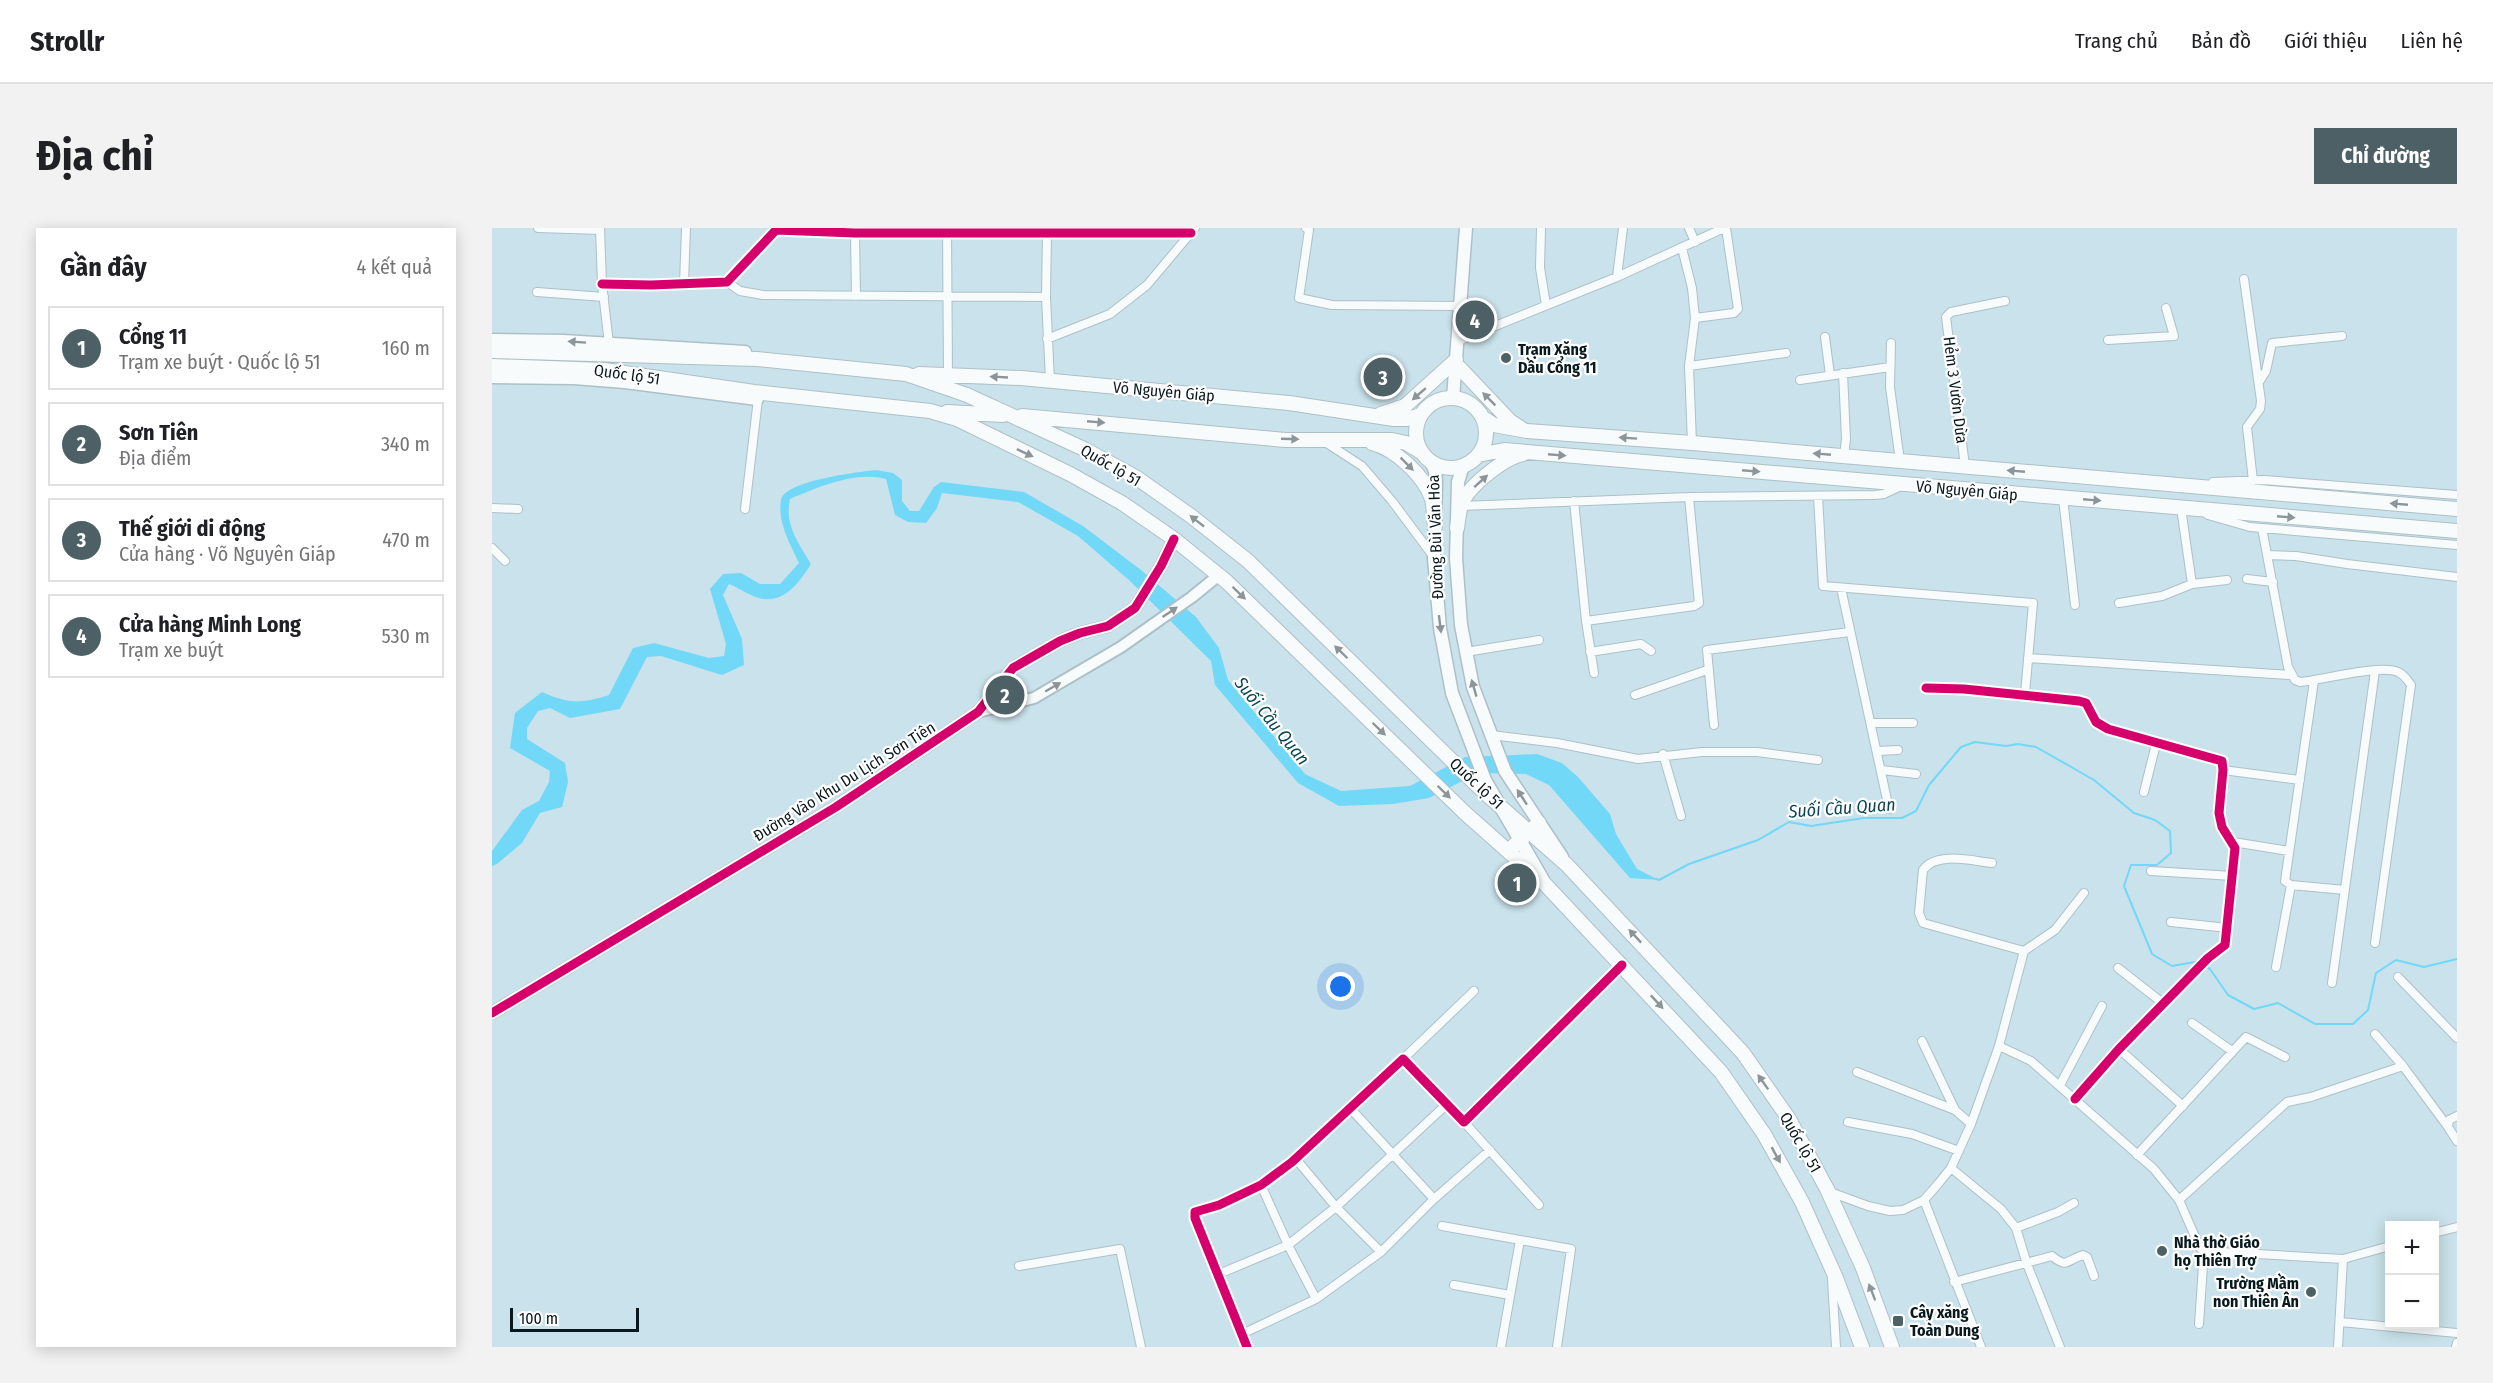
<!DOCTYPE html>
<html lang="vi">
<head>
<meta charset="utf-8">
<style>
  body { margin:0; font-family:"Fira Sans Condensed",sans-serif; background:#f2f2f2; color:#202124 }
  .controls { position:absolute; right:18px; bottom:18px; display:grid; overflow:hidden; border-radius:0px; box-shadow:0 3px 15px #0003 }
  .controls button { width:54px; height:54px; display:grid; place-items:center; padding:0; border:0; border-bottom:2px solid #e0e0e0; background:#fff; color:#202124; font:30px sans-serif }
  .scale { position:absolute; left:18px; bottom:15px; width:129px; box-sizing:border-box; padding-left:6px; border:3px solid #091a1f; border-top:0; font-size:16px; line-height:21px; white-space:nowrap; color:#091a1f; -webkit-text-stroke:4px #fff; paint-order:stroke }
  .you { position:absolute; left:849px; top:759px; width:21px; height:21px; margin:-15px; border:4px solid #fff; border-radius:50%; background:#1a73e8; box-shadow:0 0 0 9px #1a73e833 }
  .badge { display:grid; place-items:center; width:39px; height:39px; border-radius:50%; background:#4d6066; color:#fff; font-size:20px; font-weight:700 }
  .pin { position:absolute; translate:-50% -50%; border:3px solid #fff; box-shadow:0 2px 6px #0006 }
  .list { margin:0; padding:0; list-style:none }
  h2 { display:flex; justify-content:space-between; align-items:center; height:78px; margin:0; padding:0 24px; font-size:26px }
  h2 small { font-size:20px; font-weight:400; color:#757577 }
  .list li { display:grid; grid-template-columns:39px 1fr auto; gap:18px; align-items:center; box-sizing:border-box; height:84px; margin:0 12px 12px; padding:0 12px; border:2px solid #e0e0e0; border-radius:0px }
  .list b { display:block; font-size:22px; white-space:nowrap }
  .list p { margin:0; font-size:20px; white-space:nowrap; color:#757577 }
  .list em { font-size:20px; font-style:normal; color:#757577 }
  .map { position:relative; flex:none; width:1965px; height:1119px; overflow:hidden; border-radius:0px }
  header { display:flex; align-items:center; gap:36px; box-sizing:border-box; height:84px; padding:0 30px; background:#fff; border-bottom:2px solid #e0e0e0 }
  header strong { font-size:28px }
  nav { display:flex; gap:33px; margin-inline-start:auto; font-size:21px }
  .intro { display:flex; align-items:center; justify-content:space-between; box-sizing:border-box; height:144px; padding:0 36px }
  h1 { margin:0; font-size:42px }
  .button { padding:15px 27px; border-radius:0px; background:#4d6066; color:#fff; font-size:21px; font-weight:700 }
  main { display:flex; gap:36px; padding:0 36px }
  aside { flex:1; background:#fff; border-radius:0px; box-shadow:0 3px 15px #0003 }
  .map>svg:first-child { display:block }
</style>
</head>
<body>
<header>
<strong>Strollr</strong>
<nav><a>Trang chủ</a><a>Bản đồ</a><a>Giới thiệu</a><a>Liên hệ</a></nav>
</header>
<div class="intro"><h1>Địa chỉ</h1><a class="button">Chỉ đường</a></div>
<main>
<aside>
<h2>Gần đây<small>4 kết quả</small></h2>
<ul class="list">
<li><span class="badge">1</span><div><b>Cổng 11</b><p>Trạm xe buýt · Quốc lộ 51</p></div><em>160 m</em></li>
<li><span class="badge">2</span><div><b>Sơn Tiên</b><p>Địa điểm</p></div><em>340 m</em></li>
<li><span class="badge">3</span><div><b>Thế giới di động</b><p>Cửa hàng · Võ Nguyên Giáp</p></div><em>470 m</em></li>
<li><span class="badge">4</span><div><b>Cửa hàng Minh Long</b><p>Trạm xe buýt</p></div><em>530 m</em></li>
</ul>
</aside>
<div class="map">
<svg width="1965" height="1119" viewBox="0 0 1965 1119">
  <rect width="100%" height="100%" fill="#cae2eb"/>
  <path fill="#72d8f7" d="M384 242 401 245 410 252V273L418 283H427L442 259 449 254 532 264 591 298 649 342 704 389 727 420 736 452 813 546 849 563 918 558 973 529 1045 526 1070 535 1086 549 1118 586 1124 606 1145 641 1167 652 1138 650 1057 557 1034 546 986 545 937 570 901 576 847 578 806 555 723 457 719 433 638 353 586 308 526 274 450 265 445 280 434 295 416 294 403 287 394 251C363 243 327 259 298 271 292 297 307 315 319 336 309 352 294 374 272 371 260 370 248 360 237 356L231 367 250 411 252 437 230 447 169 428 155 429 128 481 78 490 58 480 46 483 35 500V511L73 535 76 554 70 579 48 585 30 615 5 636 0 638V623L30 582 47 573 57 554 58 543 18 520 23 485 50 464C77 476 89 476 117 467L141 420 162 415 217 430 232 428 234 416 218 361 231 346 249 345 268 356H288L307 335C298 315 285 294 289 272 292 253 366 244 384 242Z"/>
  <g fill="none" stroke-linecap="round" stroke-linejoin="round">
    <path stroke="#72d8f7" stroke-width="2" d="M1164 651 1167 652 1197 636 1266 612 1297 594 1319 598 1372 590H1410L1424 583 1437 557 1469 519 1483 514 1514 518 1526 516 1544 519 1602 552 1642 585 1663 592 1678 603 1679 625 1665 637H1639L1632 658 1660 726 1680 738 1703 734 1707 736
      M1712 738 1718 741 1736 767 1762 781 1786 775 1823 796H1861L1876 782 1884 745 1904 732 1932 739 1965 731"/>
    <g stroke="#aec0c7" stroke-width="10">
      <path id="street" d="M46 0 108 2
        M108 0 110 56 117 116
        M814 0 817 2 807 70 840 77 969 78
        M1049 0 1048 40 1054 77
        M1197 0 1203 14
        M455 1 456 147
        M555 4 554 69 558 153
        M363 5 364 68
        M1190 20 1200 60 1203 90 1197 138 1200 215
        M1125 49 1131 0
        M1752 51 1769 173 1768 181 1755 199 1761 253
        M235 54 248 63 271 67 554 69
        M110 56 159 57 235 54 284 2 363 5H699
        M192 56 194 0
        M45 64 112 69
        M1203 90 1242 85 1246 81 1234 0
        M1333 109 1338 147
        M555 111 618 86 655 57 703 0
        M1616 112 1682 108 1674 80
        M966 113 1125 49 1232 0
        M1399 115 1398 159 1408 233
        M1197 138 1294 125
        M1351 145 1354 211 1352 228
        M1308 152 1398 139
        M1767 154 1774 143 1780 115 1850 108
        M833 214 870 238 900 273 941 328
        M1473 238 1454 89 1459 84 1513 73
        M1721 254 1772 252 1965 267
        M1326 268 1331 358 1541 375 1533 466
        M1571 270 1583 377
        M1082 273 1094 393 1202 378 1207 375 1197 269
        M969 278 1197 269 1383 267 1392 266 1409 258
        M0 280 26 281
        M1689 280 1700 356
        M253 281 266 171
        M1716 287 1758 299 1965 317
        M1770 300 1796 439 1803 452 1808 454C1830 452 1889 436 1906 444 1913 447 1915 452 1919 457L1883 715
        M0 320 13 333
        M1776 327 1804 328 1855 336 1965 349
        M1755 351 1781 354
        M1349 360 1397 581
        M1627 375 1670 368 1700 356 1735 352
        M1094 393 1102 445
        M974 424 1047 412
        M1098 424 1149 416 1159 423
        M1536 430 1798 447
        M1822 453 1793 653 1799 657 1853 662
        M1434 460 1472 461 1587 473 1594 475 1604 494 1616 501 1730 533 1731 542 1727 585 1730 599 1743 620 1733 717 1716 730 1627 821 1583 871
        M1143 467 1215 442
        M1380 495H1421
        M1222 497 1215 422 1358 404
        M999 507 1065 515 1146 531 1210 524H1265L1326 532
        M1386 523 1406 522
        M1171 526 1189 588
        M1390 542 1424 546
        M1731 542 1808 552
        M1652 564 1664 516
        M1741 614 1797 623
        M1659 643 1741 648
        M1679 694 1736 700
        M1532 723 1563 702 1592 665
        M1784 739 1799 657
        M1626 740 1672 776
        M1906 749 1965 810
        M1840 755 1883 443
        M1700 795 1740 823
        M1883 806 1911 838
        M1430 813 1463 882 1479 896
        M1507 818 1539 833 1662 941 1687 972 1708 1020 1712 1023 1851 1031 1898 1018
        M1627 821 1691 878
        M911 831 982 763
        M1365 844 1463 882
        M1568 857 1610 778
        M858 880 942 971
        M1965 888 1957 892 1956 899 1965 913
        M972 894 1047 977
        M1356 894 1420 906 1467 923
        M1645 927 1754 809 1793 829
        M804 931 844 979 889 1024
        M1459 940 1509 981 1524 1000 1535 1036 1568 1119
        M769 957 796 1017 824 1071
        M1338 964 1376 978 1398 983 1411 982 1432 972 1446 956 1459 940 1479 896 1507 818 1532 723 1431 695 1427 685 1431 642C1444 623 1481 633 1500 635
        M1432 972 1489 1119
        M1687 972 1795 874 1819 869 1911 838 1956 899
        M950 998 1079 1021 1065 1119
        M1524 1000 1566 984 1582 975
        M1942 1005 1965 999
        M527 1038 628 1021 649 1119
        M727 1046 796 1017 844 979 955 876
        M1340 1051 1344 1119
        M1462 1054 1560 1028C1576 1041 1574 1032 1591 1027L1595 1029 1602 1048
        M962 1057 1018 1067
        M1848 1094 1965 1105
        M1707 1096 1712 1023
        M750 1106 824 1071 889 1024 942 971 998 922
        M755 1119 703 990V984L727 977 769 957 800 934 911 831 972 894 1130 737
        M1009 1119 1028 1012
        M1846 1119 1851 1031
        M1964 1119 1965 1115"/>
    </g>
    <g stroke="#aec0c7" stroke-width="14">
      <path id="secondary" d="M486 484 542 470 629 419 700 369 727 347
        M0 785 344 579 486 484 521 440 568 413 588 405 616 398 643 380 669 338 682 311"/>
    </g>
    <g stroke="#aec0c7" stroke-width="15">
      <path id="primary" d="M0 112 71 113 253 124
        M0 149 82 150 133 154 265 171
        M961 170 974 0
        M939 234 943 243 944 254 942 330 948 400 960 465 993 552 1050 650
        M971 238 966 254 964 330 969 397 981 459 1013 543 1070 629"/>
    </g>
    <g stroke="#aec0c7" stroke-width="16">
      <path id="highway" d="M0 123 265 131 414 146 475 167 592 221 645 250 699 288 756 333 993 565 1075 637 1251 825 1297 891 1335 961 1371 1040 1400 1119
        M963 135 1018 193 1030 201
        M0 138 112 142 262 164 438 183 465 191 578 246 630 275 682 311 735 354 973 585 1052 655 1229 844 1272 906 1310 974 1344 1050 1370 1119
        M427 146 529 150 797 175 902 191H915L929 187
        M924 205a35 35 0 1 1 70 0a35 35 0 1 1-70 0Z
        M455 184 511 187
        M889 186 913 178 964 132
        M530 188 793 212H900L914 215 929 224
        M990 189 1002 197 1035 203 1200 215 1965 281
        M880 215C903 221 932 247 940 271 942 280 942 290 943 299
        M986 227 1012 222 1965 303
        M965 300C966 293 967 284 969 277 976 258 1012 230 1031 226
        M1016 623 1047 595"/>
    </g>
    <use href="#street" stroke="#f7fbfc" stroke-width="8"/>
    <use href="#secondary" stroke="#f7fbfc" stroke-width="10"/>
    <use href="#primary" stroke="#f7fbfc" stroke-width="12"/>
    <use href="#highway" stroke="#f7fbfc" stroke-width="14"/>
    <g stroke="#fff" stroke-width="13">
      <path id="cycleway" d="M110 56 159 57 235 54 284 2 363 5H699
        M1434 460 1472 461 1587 473 1594 475 1604 494 1616 501 1730 533 1731 542 1727 585 1730 599 1743 620 1733 717 1716 730 1627 821 1583 871
        M0 785 344 579 486 484 521 440 568 413 588 405 616 398 643 380 669 338 682 311
        M755 1119 703 990V984L727 977 769 957 800 934 911 831 972 894 1130 737"/>
    </g>
    <use href="#cycleway" stroke="#d6006c" stroke-width="9"/>
  </g>
  <defs><path id="oneway-solid" d="M-6-.8H1V-3.2L6.5 0L1 3.2V.8H-6Z" transform="scale(1.5)"/></defs>
  <g fill="#8c9699">
    <use href="#oneway-solid" transform="translate(85 114) rotate(-176)"/>
    <use href="#oneway-solid" transform="translate(507 149) rotate(-177)"/>
    <use href="#oneway-solid" transform="translate(927 166) rotate(139)"/>
    <use href="#oneway-solid" transform="translate(997 171) rotate(-135)"/>
    <use href="#oneway-solid" transform="translate(604 194) rotate(5)"/>
    <use href="#oneway-solid" transform="translate(1136 210) rotate(-176)"/>
    <use href="#oneway-solid" transform="translate(798 211) rotate(2)"/>
    <use href="#oneway-solid" transform="translate(533 225) rotate(25)"/>
    <use href="#oneway-solid" transform="translate(1330 226) rotate(-175)"/>
    <use href="#oneway-solid" transform="translate(1065 227) rotate(5)"/>
    <use href="#oneway-solid" transform="translate(915 236) rotate(45)"/>
    <use href="#oneway-solid" transform="translate(1259 243) rotate(5)"/>
    <use href="#oneway-solid" transform="translate(1524 243) rotate(-175)"/>
    <use href="#oneway-solid" transform="translate(989 253) rotate(-42)"/>
    <use href="#oneway-solid" transform="translate(1600 272) rotate(5)"/>
    <use href="#oneway-solid" transform="translate(1907 276) rotate(-175)"/>
    <use href="#oneway-solid" transform="translate(1794 289) rotate(5)"/>
    <use href="#oneway-solid" transform="translate(705 293) rotate(-142)"/>
    <use href="#oneway-solid" transform="translate(747 365) rotate(44)"/>
    <use href="#oneway-solid" transform="translate(678 384) rotate(-34)"/>
    <use href="#oneway-solid" transform="translate(948 396) rotate(83)"/>
    <use href="#oneway-solid" transform="translate(849 424) rotate(-136)"/>
    <use href="#oneway-solid" transform="translate(561 459) rotate(-30)"/>
    <use href="#oneway-solid" transform="translate(982 460) rotate(-106)"/>
    <use href="#oneway-solid" transform="translate(887 501) rotate(44)"/>
    <use href="#oneway-solid" transform="translate(952 564) rotate(44)"/>
    <use href="#oneway-solid" transform="translate(1030 569) rotate(-123)"/>
    <use href="#oneway-solid" transform="translate(1143 708) rotate(-133)"/>
    <use href="#oneway-solid" transform="translate(1165 774) rotate(47)"/>
    <use href="#oneway-solid" transform="translate(1271 854) rotate(-125)"/>
    <use href="#oneway-solid" transform="translate(1284 927) rotate(61)"/>
    <use href="#oneway-solid" transform="translate(1380 1064) rotate(-111)"/>
  </g>
  <g fill="#4d6066" stroke="#fff" stroke-width="2">
    <circle cx="1014" cy="130" r="6"/>
    <circle cx="1670" cy="1023" r="6"/>
    <circle cx="1819" cy="1064" r="6"/>
    <rect x="1400" y="1087" width="12" height="12" rx="3"/>
  </g>
  <g text-anchor="middle" stroke-width="4.5" stroke-linejoin="round" paint-order="stroke">
    <g font-size="16" font-weight="bold" fill="#091a1f" stroke="#fff" text-anchor="start">
      <text x="1026" y="127">Trạm Xăng<tspan x="1026" dy="18">Dầu Cổng 11</tspan></text>
      <text x="1682" y="1020">Nhà thờ Giáo<tspan x="1682" dy="18">họ Thiên Trợ</tspan></text>
      <text x="1807" y="1061" text-anchor="end">Trường Mầm<tspan x="1807" dy="18">non Thiên Ân</tspan></text>
      <text x="1418" y="1090">Cây xăng<tspan x="1418" dy="18">Toàn Dung</tspan></text>
    </g>
    <g font-size="16" fill="#091a1f" stroke="#fff">
      <text transform="translate(135 146) rotate(8)" y="6">Quốc lộ 51</text>
      <text transform="translate(1464 162) rotate(83)" y="6">Hẻm 3 Vườn Dừa</text>
      <text transform="translate(672 163) rotate(5)" y="6">Võ Nguyên Giáp</text>
      <text transform="translate(619 237) rotate(30)" y="6">Quốc lộ 51</text>
      <text transform="translate(1475 262) rotate(5)" y="6">Võ Nguyên Giáp</text>
      <text transform="translate(943 309) rotate(-92)" y="6">Đường Bùi Văn Hòa</text>
      <text transform="translate(352 553) rotate(-32)" y="6">Đường Vào Khu Du Lịch Sơn Tiên</text>
      <text transform="translate(985 555) rotate(43)" y="6">Quốc lộ 51</text>
      <text transform="translate(1309 914) rotate(60)" y="6">Quốc lộ 51</text>
    </g>
    <g font-size="18" font-style="italic" fill="#094555" stroke="#fff">
      <text transform="translate(780 493) rotate(51)" y="6">Suối Cầu Quan</text>
      <text transform="translate(1350 580) rotate(-4)" y="6">Suối Cầu Quan</text>
    </g>
  </g>
</svg>
<div class="controls">
<button>+</button>
<button>−</button>
</div>
<div class="scale">100 m</div>
<div class="you"></div>
<div class="pin badge" style="left:1025px;top:655px">1</div>
<div class="pin badge" style="left:513px;top:467px">2</div>
<div class="pin badge" style="left:891px;top:149px">3</div>
<div class="pin badge" style="left:983px;top:92px">4</div>
</div>
</main>
</body>
</html>
